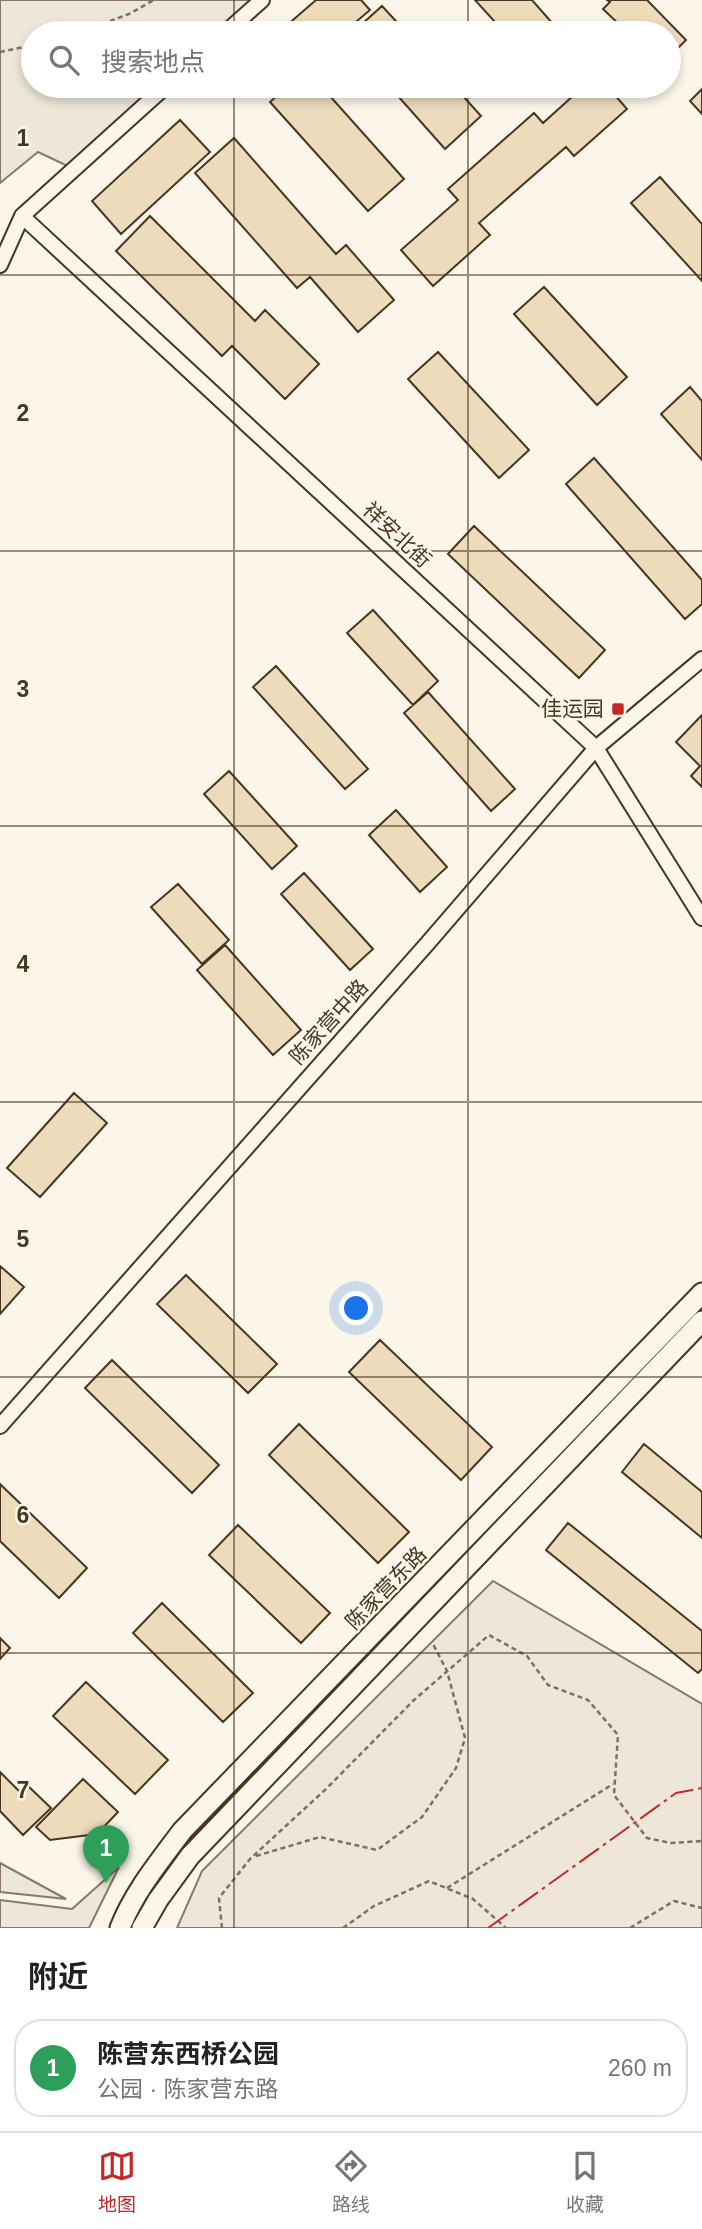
<!DOCTYPE html>
<html lang="zh">
<head>
<meta charset="utf-8">
<style>
  body { margin:0; font-family:Arial,"Noto Sans SC",sans-serif; background:#f6f6f6; color:#222 }
  .you { position:absolute; left:357px; top:1309px; width:24px; height:24px; margin:-18px; border:5px solid #fff; border-radius:50%; background:#1a73e8; box-shadow:0 0 0 10px #1a73e833 }
  .badge { display:grid; place-items:center; width:46px; height:46px; border-radius:50%; background:#c62828; color:#fff; font-size:23px; font-weight:700 }
  .pin { position:absolute; translate:-50% -58px; filter:drop-shadow(0 2px 4px #0008) }
  .pin::after { content:''; position:absolute; top:37px; width:24px; height:21px; background:inherit; clip-path:polygon(0 0,100% 0,50% 100%) }
  .list { margin:0; padding:0; list-style:none }
  h2 { display:flex; justify-content:space-between; align-items:center; height:91px; margin:0; padding:0 28px; font-size:30px }
  h2 small { font-size:23px; font-weight:400; color:#767676 }
  .list li { display:grid; grid-template-columns:46px 1fr auto; gap:21px; align-items:center; box-sizing:border-box; height:98px; margin:0 14px 14px; padding:0 14px; border:2px solid #e0e0e0; border-radius:28px }
  .list b { display:block; font-size:26px; white-space:nowrap }
  .list p { margin:0; font-size:23px; white-space:nowrap; color:#767676 }
  .list em { font-size:23px; font-style:normal; color:#767676 }
  .icon { flex:none; width:38px; height:38px; fill:none; stroke:currentColor; stroke-width:2; stroke-linecap:round; stroke-linejoin:round }
  .map { position:relative; flex:none; width:702px; height:1928px; overflow:hidden }
  .search { position:absolute; background:#fff; box-shadow:0 4px 10px #0003; left:21px; right:21px; top:21px; height:77px; display:flex; align-items:center; gap:18px; box-sizing:border-box; padding:0 24px; border-radius:38px; color:#767676; font-size:26px }
  .sheet { height:203px; background:#fff }
  nav { display:flex; justify-content:space-around; align-items:center; box-sizing:border-box; height:98px; border-top:2px solid #e0e0e0; background:#fff; font-size:19px; color:#767676 }
  nav a { display:grid; justify-items:center; gap:4px }
  nav .on { color:#c62828 }
  .map>svg:first-child { display:block }
</style>
</head>
<body>
<div class="map">
<svg width="702" height="1928" viewBox="0 0 702 1928">
  <rect width="100%" height="100%" fill="#fbf6e9"/>
  <path fill="#ede6d9" stroke="#887966" stroke-width="2" d="M0 0H262L225 33H33V86H166L74 169 38 152 0 183Z
    M493 1581 702 1704V1928H177L202 1871Z
    M119 1867 89 1928H0V1900L72 1909Z"/>
  <path fill="#ede7d9" stroke="#887966" stroke-width="2" d="M0 1863 66 1899 0 1892Z"/>
  <path fill="#ecdcbc" stroke="#4a3520" stroke-width="2" d="M316 0H361L370 10 343 33H278Z
    M475 0H532L561 33H505Z
    M607 0H647L686 40 669 57V33H628L603 9 610 2Z
    M382 6 407 33H352Z
    M288 86H321L404 179 368 211 270 102Z
    M389 86H454L481 116 445 149Z
    M584 86H607L627 109 574 156 566 147 479 223 490 235 433 286 401 250 458 200 448 189 534 113 543 123Z
    M702 89V114L690 101Z
    M180 120 210 152 121 234 92 201Z
    M234 138 336 254 346 245 394 300 358 332 310 277 297 288 195 173Z
    M660 177 702 224V281L631 203Z
    M150 216 255 321 265 310 319 364 285 399 232 346 222 356 116 251Z
    M544 287 627 377 597 405 514 314Z
    M438 352 529 450 499 478 408 379Z
    M690 387 702 401V460L661 414Z
    M594 458 702 580V604L685 619 566 484Z
    M474 526 605 650 579 678 448 554Z
    M373 610 438 681 413 705 347 633Z
    M276 666 368 769 345 789 253 687Z
    M428 692 515 789 491 811 404 713Z
    M702 715V787L691 776 700 766 676 742Z
    M229 771 297 846 272 869 204 794Z
    M396 810 447 867 420 892 369 835Z
    M304 873 373 949 350 970 281 894Z
    M178 884 229 940 202 964 151 907Z
    M225 945 301 1030 273 1055 197 970Z
    M74 1093 107 1123 40 1197 7 1168Z
    M0 1266 24 1287 0 1314Z
    M186 1275 277 1364 248 1393 157 1304Z
    M380 1340 492 1447 461 1480 349 1372Z
    M112 1360 219 1465 192 1493 85 1388Z
    M299 1424 409 1532 378 1563 269 1455Z
    M644 1444 702 1492V1538L622 1472Z
    M0 1484 87 1568 59 1598 0 1541Z
    M568 1523 702 1631V1669L698 1673 546 1550Z
    M238 1525 330 1613 301 1643 209 1555Z
    M162 1603 253 1693 223 1722 133 1633Z
    M0 1638 10 1648 0 1659Z
    M86 1682 168 1760 135 1794 53 1716Z
    M0 1772 20 1792 27 1785 51 1808 23 1835 0 1811Z
    M83 1779 118 1812 97 1834 50 1840 36 1827Z"/>
  <g fill="none" stroke-linecap="round" stroke-linejoin="round">
    <g stroke="#4a3520" stroke-width="18">
      <path id="minor" d="M225 33 262 0
        M22 216 596 748 702 918
        M0 265 22 216 166 86
        M0 1426 427 944 596 748 702 659"/>
    </g>
    <g stroke="#4a3520" stroke-width="23">
      <path id="tertiary" d="M120 1928C134 1892 159 1862 182 1831L702 1293
        M142 1928 158 1900 190 1856 702 1321"/>
    </g>
    <path stroke="#7f6f5c" stroke-width="2.5" stroke-dasharray="5 3.5" stroke-linecap="butt" d="M78 33 129 14 154 0
      M0 52 33 45
      M256 1856 320 1837 377 1850 422 1817 456 1768 465 1738 447 1671 432 1642
      M447 1888 613 1784
      M222 1928 219 1898 250 1859 327 1788 414 1700 489 1635 527 1656 548 1685 588 1700 618 1735 614 1795 647 1838 671 1843 702 1841
      M343 1928 374 1906 429 1881 473 1899 506 1928
      M630 1928 674 1901 702 1908"/>
    <use href="#minor" stroke="#fbf6e9" stroke-width="14"/>
    <use href="#tertiary" stroke="#fbf6e9" stroke-width="19"/>
    <path stroke="#c62828" stroke-width="2" stroke-dasharray="24 5 3.5 5" stroke-linecap="butt" d="M488 1928 676 1793 702 1788"/>
  </g>
  <path fill="none" stroke="#4a3520" stroke-width="2" stroke-opacity="0.55" d="M234 0V33M468 0V33M234 86V1928M468 86V1928M0 275H702M0 551H702M0 826H702M0 1102H702M0 1377H702M0 1653H702"/>
  <rect fill="#c62828" stroke="#fbf6e9" stroke-width="2.5" x="611" y="702" width="14" height="14" rx="3.5"/>
  <g text-anchor="middle" stroke-width="5" stroke-linejoin="round" paint-order="stroke">
    <g font-size="21" fill="#4a3520" stroke="#fbf6e9">
      <text transform="translate(397 535) rotate(43)" y="7">祥安北街</text>
      <text transform="translate(329 1022) rotate(-48)" y="7">陈家营中路</text>
      <text transform="translate(386 1588) rotate(-46)" y="7">陈家营东路</text>
    </g>
    <g font-size="21" fill="#4a3520" stroke="#fbf6e9" text-anchor="end">
      <text x="604" y="716">佳运园</text>
    </g>
  </g>
  <g font-size="23" text-anchor="middle" font-weight="bold" fill="#4a3520" stroke="#fbf6e9" stroke-width="5" stroke-linejoin="round" paint-order="stroke">
    <text x="23" y="146">1</text>
    <text x="23" y="421">2</text>
    <text x="23" y="697">3</text>
    <text x="23" y="972">4</text>
    <text x="23" y="1247">5</text>
    <text x="23" y="1523">6</text>
    <text x="23" y="1798">7</text>
  </g>
</svg>
<div class="you"></div>
<div class="pin badge" style="left:106px;top:1883px;background:#2e9e5b">1</div>
<div class="search"><svg class="icon" aria-label="search" viewBox="0 0 24 24"><circle cx="10" cy="10" r="6"/><path d="M15 15l6 6"/></svg>搜索地点</div>
</div>
<section class="sheet">
<h2>附近<small></small></h2>
<ul class="list">
<li><span class="badge" style="background:#2e9e5b">1</span><div><b>陈营东西桥公园</b><p>公园 · 陈家营东路</p></div><em>260 m</em></li>
</ul>
</section>
<nav>
<a class="on"><svg class="icon" aria-label="map" viewBox="0 0 24 24"><path d="M3 6l6-2 6 2 6-2v14l-6 2-6-2-6 2zM9 4v14M15 6v14"/></svg>地图</a>
<a><svg class="icon" aria-label="directions" viewBox="0 0 24 24"><path d="M12 3l9 9-9 9-9-9zM9 14v-3h6M13 9l2 2-2 2"/></svg>路线</a>
<a><svg class="icon" aria-label="saved" viewBox="0 0 24 24"><path d="M7 4h10v16l-5-4-5 4z"/></svg>收藏</a>
</nav>
</body>
</html>
